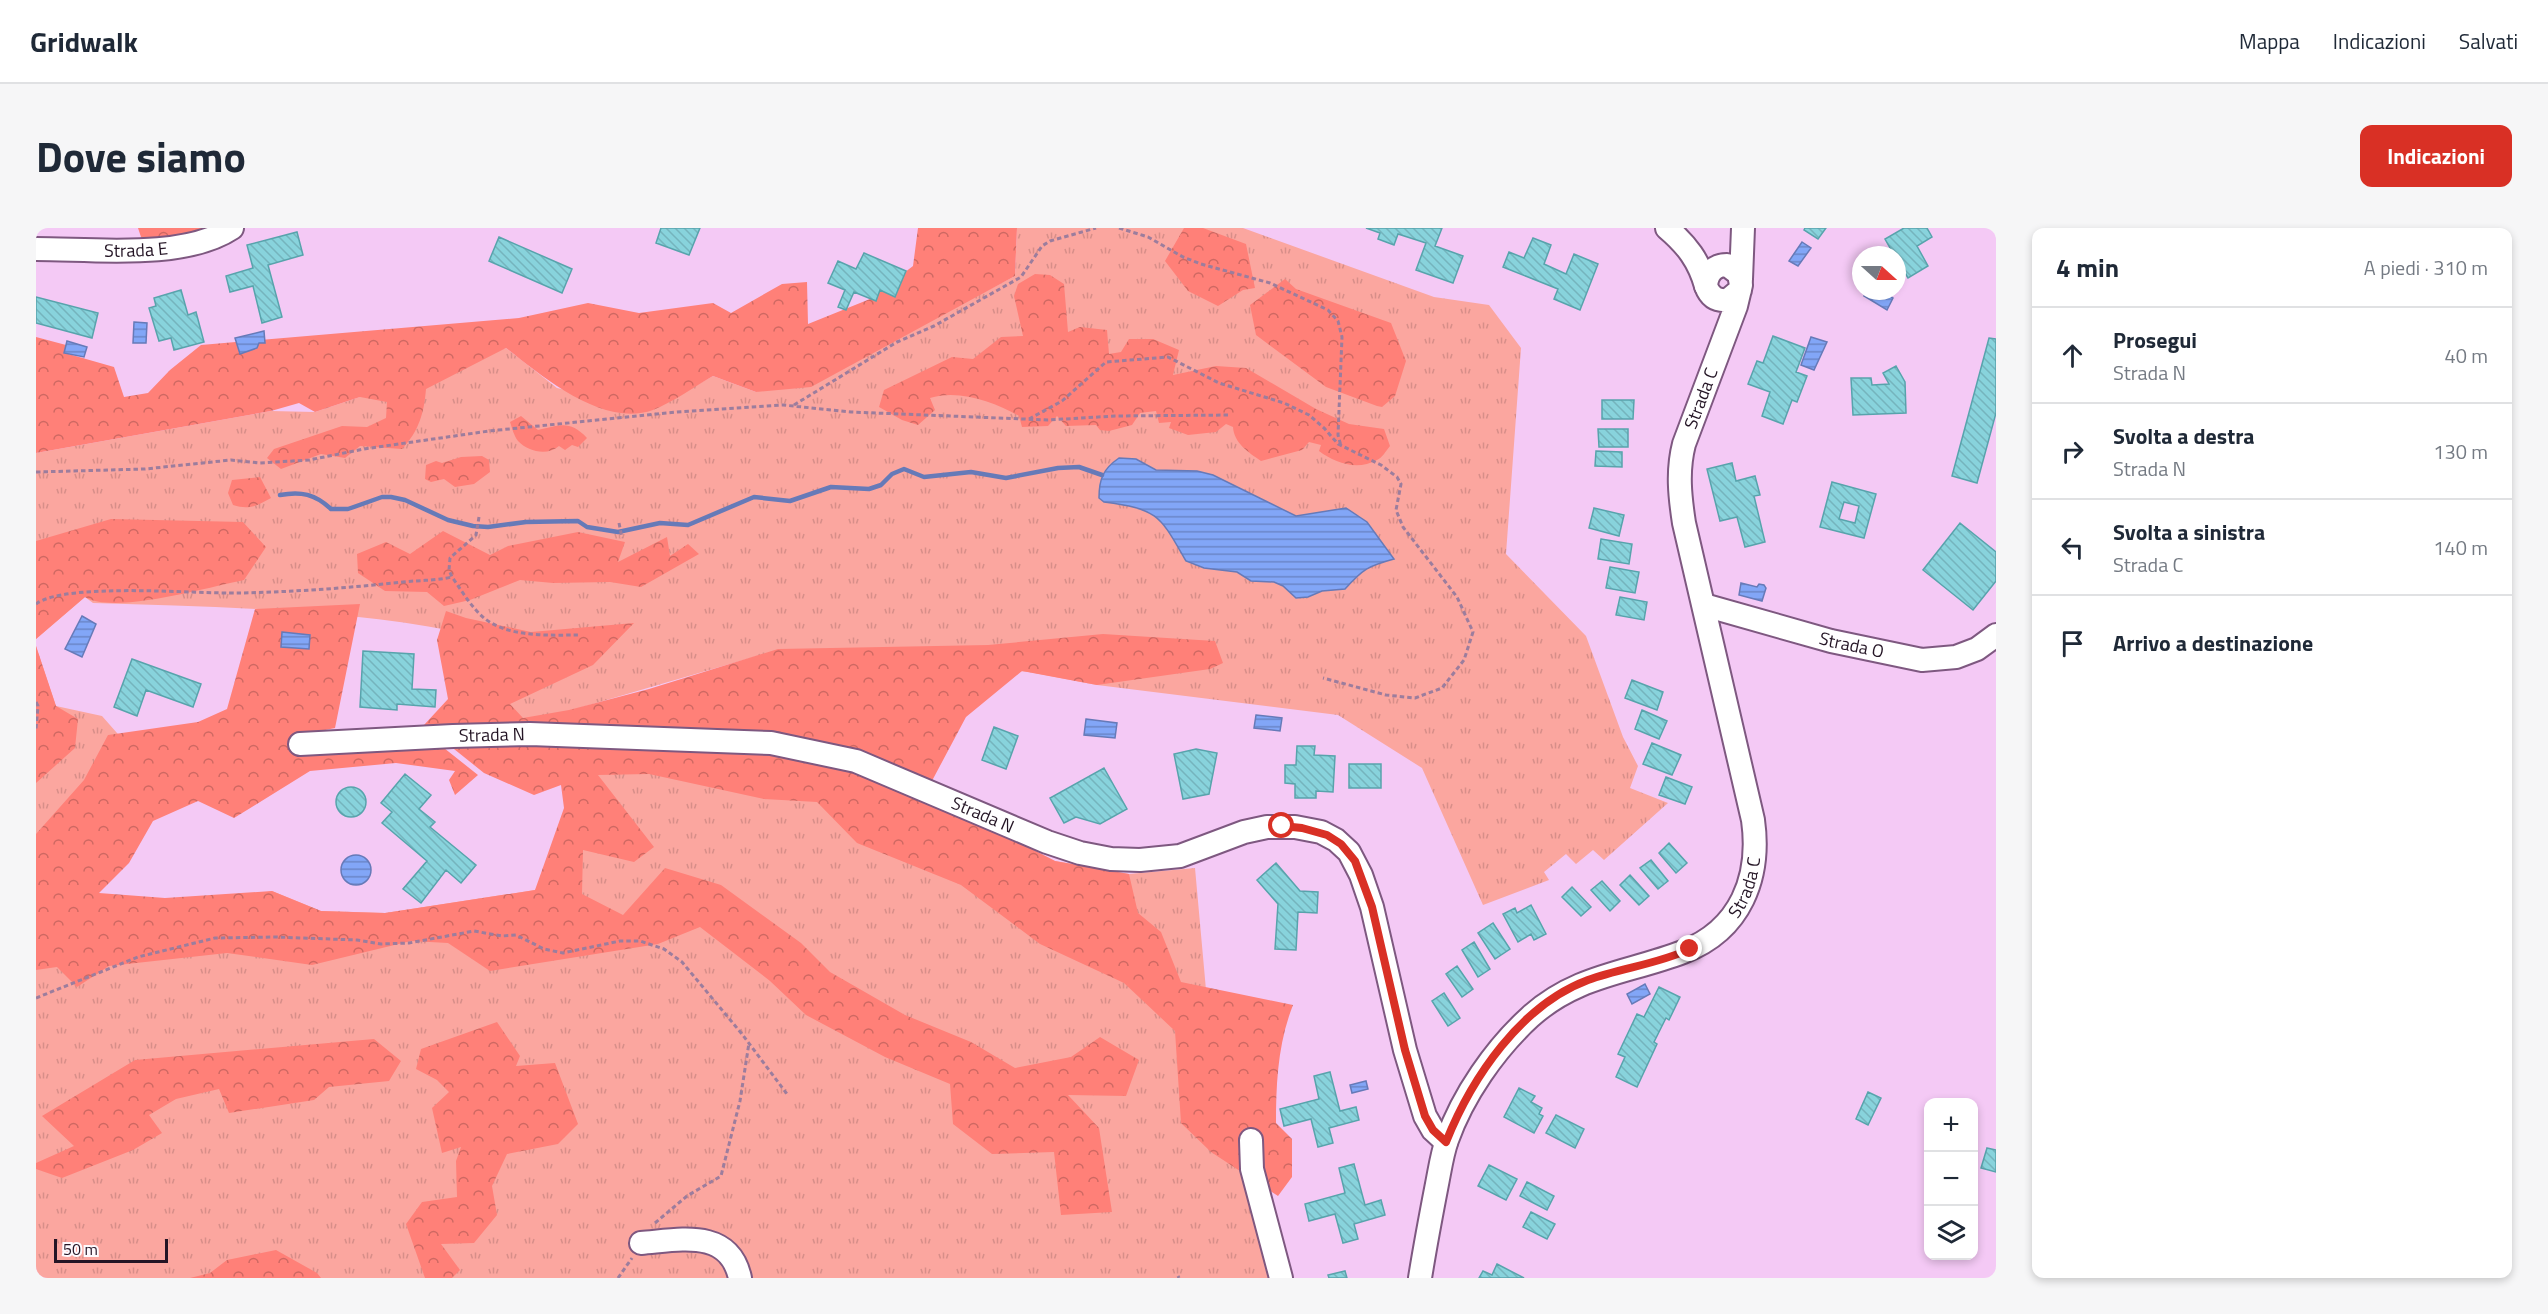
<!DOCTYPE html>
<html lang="it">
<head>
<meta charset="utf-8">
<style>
  body { margin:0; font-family:"Titillium Web",sans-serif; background:#f6f6f7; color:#1f2937 }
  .controls { position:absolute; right:18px; bottom:18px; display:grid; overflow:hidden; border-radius:12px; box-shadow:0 3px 9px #0003 }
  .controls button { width:54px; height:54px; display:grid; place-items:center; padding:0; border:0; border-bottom:2px solid #e0e1e3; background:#fff; color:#1f2937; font:30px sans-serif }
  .compass { position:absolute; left:1816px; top:18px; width:54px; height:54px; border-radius:50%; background:#fff; box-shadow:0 3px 9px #0003; rotate:111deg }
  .scale { position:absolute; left:18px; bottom:15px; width:114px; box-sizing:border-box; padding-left:6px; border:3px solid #241525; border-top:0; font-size:16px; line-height:21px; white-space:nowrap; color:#241525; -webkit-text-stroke:4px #fdf9fd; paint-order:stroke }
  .stop { position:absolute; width:18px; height:18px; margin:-14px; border:4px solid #d93025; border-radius:50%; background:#fff }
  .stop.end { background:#d93025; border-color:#fff; box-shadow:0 2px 6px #0008 }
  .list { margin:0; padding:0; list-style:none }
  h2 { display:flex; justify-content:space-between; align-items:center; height:78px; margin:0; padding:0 24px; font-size:26px }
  h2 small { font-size:20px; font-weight:400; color:#747a83 }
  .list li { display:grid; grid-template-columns:39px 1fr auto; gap:18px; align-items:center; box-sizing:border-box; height:96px; padding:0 24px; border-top:2px solid #e0e1e3 }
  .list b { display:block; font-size:22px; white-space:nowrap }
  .list p { margin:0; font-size:20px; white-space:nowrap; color:#747a83 }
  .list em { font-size:20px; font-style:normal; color:#747a83 }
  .icon { flex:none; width:33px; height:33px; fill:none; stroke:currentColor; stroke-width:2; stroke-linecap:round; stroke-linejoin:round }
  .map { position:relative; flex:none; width:1960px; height:1050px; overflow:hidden; border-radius:12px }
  header { display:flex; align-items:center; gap:36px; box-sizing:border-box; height:84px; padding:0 30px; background:#fff; border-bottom:2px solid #e0e1e3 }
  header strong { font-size:28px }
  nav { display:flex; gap:33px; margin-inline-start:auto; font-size:21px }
  .intro { display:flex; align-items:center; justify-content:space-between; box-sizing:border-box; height:144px; padding:0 36px }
  h1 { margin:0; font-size:42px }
  .button { padding:15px 27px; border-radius:12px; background:#d93025; color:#fff; font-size:21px; font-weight:700 }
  main { display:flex; gap:36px; padding:0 36px }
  aside { flex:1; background:#fff; border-radius:12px; box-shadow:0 3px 9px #0003 }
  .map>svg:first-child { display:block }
</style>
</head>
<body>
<header>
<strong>Gridwalk</strong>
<nav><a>Mappa</a><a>Indicazioni</a><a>Salvati</a></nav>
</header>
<div class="intro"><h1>Dove siamo</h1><a class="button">Indicazioni</a></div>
<main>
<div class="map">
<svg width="1960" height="1050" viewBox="0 0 1960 1050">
  <defs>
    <pattern id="grass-tufts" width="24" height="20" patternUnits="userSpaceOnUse" patternTransform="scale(1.5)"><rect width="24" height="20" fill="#fba69f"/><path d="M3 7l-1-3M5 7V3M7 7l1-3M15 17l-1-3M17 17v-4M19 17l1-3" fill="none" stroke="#d78e89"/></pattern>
    <pattern id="forest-crowns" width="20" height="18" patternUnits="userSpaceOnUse" patternTransform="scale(1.5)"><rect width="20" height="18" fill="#ff8078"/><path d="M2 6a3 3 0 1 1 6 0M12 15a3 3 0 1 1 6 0" fill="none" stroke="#ce6862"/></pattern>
    <pattern id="water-rules" width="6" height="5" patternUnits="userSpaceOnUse" patternTransform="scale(1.5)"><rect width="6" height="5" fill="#82a6f7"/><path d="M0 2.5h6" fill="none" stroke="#6a86c8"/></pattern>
    <pattern id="building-back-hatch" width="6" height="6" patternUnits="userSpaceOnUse" patternTransform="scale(1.5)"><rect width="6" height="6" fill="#88d3dc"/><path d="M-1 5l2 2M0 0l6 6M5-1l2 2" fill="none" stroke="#75b4bd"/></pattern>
  </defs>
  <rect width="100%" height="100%" fill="#f4c9f5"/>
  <path fill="url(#grass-tufts)" d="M981 0H1207L1398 69 1453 77 1485 120 1470 326 1550 408 1587 509 1602 538 1594 560 1632 575 1568 632 1557 622 1540 636 1530 626 1508 644 1513 652 1447 677 1386 540 1302 487 1061 457 993 444 742 422 485 497 417 403C298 380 177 379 57 375L49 369 0 411V225L235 183 279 184 470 120 521 160 616 182 677 148 720 164 878 101 979 48Z
    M0 418 20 478 66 488 96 522 0 634Z
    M541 526 889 566 1019 633 1093 646 1159 640 1172 784 1232 1050H0V714L236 663 285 683 349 685 499 662 554 579Z"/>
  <path fill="url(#forest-crowns)" d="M102 0H173L170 8 107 15Z
    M882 0H981L979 48 775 159 720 164 677 148C658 159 637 174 617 182 567 200 507 149 470 120L390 161C388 185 383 203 366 221L324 218 309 230 285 226 245 241 231 230 238 221 306 198 331 199 350 190 351 174 324 169 279 184 263 175 235 183 0 225V109L30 117 29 125 78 139 88 169 112 165 134 142 165 117 483 90 552 75 603 85 677 75 695 85 746 56 771 54 772 96 834 71 877 38Z
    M1148 0H1167L1210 16 1219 60 1207 62 1182 78 1152 63 1129 33Z
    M999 46 1014 47 1028 56 1032 104 1044 99 1071 102 1073 126 1085 124 1093 111H1117L1143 122 1137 147 1180 138 1210 140 1280 181 1313 196 1348 201 1354 218C1350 223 1346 230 1341 232 1321 243 1299 235 1283 223L1285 217 1273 214 1266 222 1225 233C1212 224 1198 215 1197 199L1190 196 1180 204 1152 207 1133 200 1135 194 1123 195 1120 183 1104 185 1096 197 1073 203 1064 202 1060 197 1030 198 1021 188 1012 198 986 199 983 188C958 174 923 161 894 170L899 182 882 197 866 192 843 179 848 162 916 129 937 131 965 109 987 108 978 68 982 56Z
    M1249 51 1260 61 1355 95 1370 133 1359 168 1346 179 1341 178 1290 159 1220 107 1214 77Z
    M485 188 502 202C525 197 534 192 551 210L542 219 536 217 529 222 523 218C512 228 492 224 482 213 478 208 476 200 474 194Z
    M446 228 453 232 454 244 438 256 419 259 408 251 395 254 389 251 390 237 400 233 406 235 425 229Z
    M224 249 235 270C221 278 213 282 197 277L192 265 196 252Z
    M75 291 207 294 230 319 208 352C173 359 77 387 49 369L0 411V313Z
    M407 303 454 327 472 318 542 304 589 314 582 334 631 309 634 328 652 316 663 326 605 359 574 354 517 355 484 352 434 372 408 378 391 364 349 363 322 345 321 326 350 314 374 326Z
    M324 376 299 500 255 509 260 525 408 520 442 547 419 567 413 552 419 543 360 535 274 543 198 590 162 573 117 593 93 635 63 665 129 670 236 663 285 683 349 685 499 662 528 580 525 557 498 567 448 545 388 497 412 471 401 412 410 383 430 390 495 404 598 395 557 437 474 476 487 490 533 482 613 461 742 421 952 417 1067 406 1179 413 1187 435 1174 441 1061 457 986 443 930 489 889 566 1019 633 1093 646 1102 685 1125 704 1145 754 1257 777C1242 815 1240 855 1240 895L1256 911V949L1242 968 1175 924 1145 895 1139 803 1088 755 1004 716 925 657 821 615 781 574 728 571 613 546 562 547 618 619 598 634 547 622 546 666 587 687 629 640 685 657 765 715 794 744 869 787 935 814 979 840 1035 829 1064 809 1103 832 1090 868 1032 867 1063 900 1076 984 1025 987 1018 924 956 926 917 896 914 856 849 829 770 787 734 753 664 699 622 716 454 743 412 715 375 713 276 737 191 725 73 738 41 759 21 739 0 742V606L48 552 72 507 162 494 191 481 219 381Z
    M0 418 20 478 42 491 39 520 0 555Z
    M461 794 484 828 480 838 519 835 542 896 522 916 471 926 456 958 461 987 438 1015 405 1016 424 1042 416 1050H389L370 996 386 974 421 969 420 933 425 919 406 925 396 880 413 864 401 852 380 841 385 821Z
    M338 811 365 833 353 853 293 859 278 872 193 885 183 861 140 871 113 887 126 905 97 922 26 950 0 941V935L38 918 6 888 99 832Z
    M240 1022 281 1045 285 1050H154L174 1045 191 1032Z"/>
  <path fill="url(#water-rules)" stroke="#667ab8" stroke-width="1.5" d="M1766 14 1775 20 1762 38 1753 33Z
    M1831 63H1846L1857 70 1851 82 1828 68Z
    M98 94 111 95 110 115H97Z
    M228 103 229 115H223L221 120 204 126 199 110Z
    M1775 109 1791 114 1778 142 1765 137Z
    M31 113 51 119 48 129 28 125Z
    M1083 230 1100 231 1120 242 1161 243 1177 247 1260 288 1310 280 1331 294 1358 331C1332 338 1327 341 1309 361L1286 363 1272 369 1260 370 1247 358 1238 354 1215 353 1201 344 1168 340 1150 333C1124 288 1123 281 1068 274L1063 270C1063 251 1067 241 1083 230Z
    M1705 355 1721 359 1723 356 1728 357 1730 360 1726 373 1703 367Z
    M46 388 60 396 46 429 29 421Z
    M246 404 274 407 273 421 245 419Z
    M1220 487 1246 490 1244 503 1218 500Z
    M1050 491 1081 495 1079 510 1048 507Z
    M305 642a15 15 0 1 1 30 0a15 15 0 1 1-30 0Z
    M1609 756 1614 766 1596 776 1591 766Z
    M1330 853 1332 861 1316 865 1314 857Z"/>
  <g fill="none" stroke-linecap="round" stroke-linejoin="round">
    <path stroke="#667ab8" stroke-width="4.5" d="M244 267C265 263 279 266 295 281H312L346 269H355L369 272 412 292 437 298 452 299 490 294 542 293 551 299 582 304 624 295 652 297 718 269 754 273 795 259 833 261 845 257 856 246 868 241 888 249 935 244 970 250 1022 240 1043 239 1066 247"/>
  </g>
  <path fill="url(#building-back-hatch)" stroke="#58a3ac" stroke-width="1.5" fill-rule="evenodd" d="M625 0H664L653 27 620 15Z
    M1330 0H1406L1399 18 1427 28 1417 55 1380 42 1390 15 1362 6 1358 17 1342 11 1344 5Z
    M1769 0H1790L1782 11 1768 2Z
    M1868 0H1891L1896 9 1881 18 1892 38 1872 50 1861 31V27H1858L1849 11Z
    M261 4 267 27 232 37 246 89 226 95 217 58 194 64 190 48 217 40 211 17Z
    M463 9 536 41 526 65 453 33Z
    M1497 10 1515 17 1508 36 1530 46 1538 26 1562 36 1544 82 1518 71 1522 61 1467 39 1473 24 1488 30Z
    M828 25 870 43 859 69 844 62 840 73 818 64 810 82 802 79 809 62 792 55 802 33 820 41Z
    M145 62 152 87 160 84 168 114 138 122 135 110 123 113 113 80 120 78 118 70Z
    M0 69 62 85 56 110 0 95Z
    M1737 108 1769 120 1760 144 1771 148 1761 174 1756 172 1747 196 1726 188 1734 164 1712 156 1721 133 1727 135Z
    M1953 110 1960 111V185L1941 255 1916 248Z
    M1860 138 1869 154 1870 185 1817 187 1815 150H1835L1836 157 1853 156 1847 145Z
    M1566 172H1598L1597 191H1566Z
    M1562 201H1592V219H1563Z
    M1560 223 1586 224V239L1559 238Z
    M1696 235 1700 253 1719 248 1724 267 1718 268 1729 314 1709 319 1701 289 1684 293 1671 241Z
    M1796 254 1840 266 1828 310 1784 299ZM1808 274 1823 278 1819 295 1803 291Z
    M1558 280 1588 287 1583 308 1553 300Z
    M1924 295 1960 324V353L1937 382 1887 342Z
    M1565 311 1596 316 1593 336 1562 331Z
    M1574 339 1603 344 1599 365 1570 360Z
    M1584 369 1611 374 1608 392 1580 387Z
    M327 423 378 426 376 461 400 462 399 479 361 476V482L324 479Z
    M96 431 165 456 157 479 110 462 101 488 78 479Z
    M1596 452 1627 464 1621 482 1589 470Z
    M1606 482 1631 493 1623 511 1599 501Z
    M958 499 982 508 970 541 946 532Z
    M1616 515 1645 527 1636 547 1607 536Z
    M1261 518H1279L1278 527 1299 528 1297 564 1280 563V570H1259V556L1249 555V537H1260Z
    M1160 521 1181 525 1173 566 1147 571 1138 526Z
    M1313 536H1345V560H1313Z
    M1068 540 1091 581 1064 596 1040 589 1028 595 1014 570Z
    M369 546 395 567 383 581 399 594 394 599 440 637 425 655 410 642 385 675 367 661 391 633 346 595 356 584 345 575Z
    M1630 549 1656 559 1649 576 1623 567Z
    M300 574a15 15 0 1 1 30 0a15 15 0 1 1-30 0Z
    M1633 615 1651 635 1640 645 1623 625Z
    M1615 632 1632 653 1622 661 1604 640Z
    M1240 635 1264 663 1282 664 1281 685 1262 684 1260 722 1239 721 1242 676 1221 652Z
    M1594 647 1613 668 1603 677 1584 657Z
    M1566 653 1584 673 1574 683 1555 662Z
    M1536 659 1555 679 1545 688 1526 669Z
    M1495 677 1510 706 1498 712 1495 706 1482 714 1467 686 1479 680 1481 685Z
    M1457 695 1474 721 1459 731 1442 705Z
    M1438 714 1454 741 1442 749 1426 722Z
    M1421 738 1437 761 1426 769 1410 746Z
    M1623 759 1644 769 1633 792 1630 790 1618 814 1621 816 1601 859 1580 849 1589 829 1582 826 1601 786 1608 789Z
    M1408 765 1424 790 1412 798 1396 773Z
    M1294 844 1304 883 1320 879 1323 892 1293 900 1297 915 1282 919 1275 891 1248 898 1244 881 1283 871 1278 848Z
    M1483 860 1499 868 1495 874 1506 880 1503 886 1507 888 1498 905 1468 889Z
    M1832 864 1845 870 1832 897 1820 891Z
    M1520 887 1548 901 1539 920 1510 905Z
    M1951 920 1960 922V944L1945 940Z
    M1318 936 1329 977 1345 972 1349 987 1318 996 1322 1011 1307 1015 1299 986 1273 993 1269 976 1309 965 1303 940Z
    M1453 937 1481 951 1470 972 1442 958Z
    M1491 954 1518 968 1511 982 1484 968Z
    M1495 984 1519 996 1511 1011 1487 999Z
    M1461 1036 1488 1050H1443L1447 1043 1456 1047Z
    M1309 1043 1311 1050H1293L1292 1047Z"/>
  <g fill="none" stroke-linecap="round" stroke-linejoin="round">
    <g stroke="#7e5880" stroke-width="26">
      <g id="minor">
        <path d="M1631 0C1651 17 1663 33 1670 58"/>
        <path id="s1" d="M0 21C57 21 148 32 196 0"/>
        <path d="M1705 51 1707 0"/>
        <path id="s2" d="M1668 377 1795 413 1886 432 1920 429 1941 421 1960 407"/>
        <path id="s3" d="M264 516 417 508 494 506 735 515 820 533 1011 614 1044 625 1075 631 1104 632 1144 628 1208 604 1231 599H1259L1285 604 1300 612 1313 624 1325 647 1336 679 1369 822 1389 888 1397 902 1410 914"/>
        <path d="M1215 912 1216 941 1245 1050"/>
        <path d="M605 1015C644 1012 693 1000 704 1050"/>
        <path id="s4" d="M1384 1050C1389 1019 1395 987 1401 956 1404 941 1406 926 1411 912 1427 867 1459 821 1494 789 1540 747 1592 745 1647 724 1705 702 1725 649 1717 592L1648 295C1644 269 1641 243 1648 216L1700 78 1705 57 1703 46 1691 37C1678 37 1671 45 1670 58 1674 69 1681 73 1692 72L1704 62"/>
      </g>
    </g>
    <path stroke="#9c7d9d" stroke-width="3" stroke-dasharray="4.5 3" stroke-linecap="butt" d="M1083 0 1112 9 1147 29 1165 36 1234 55 1292 82 1302 93 1306 109 1302 207 1305 218
      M758 177 861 114 898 98 985 49 1006 18 1014 13 1060 0
      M993 191 1026 173 1070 134 1132 129 1183 155 1248 175 1273 187 1288 200 1302 216 1345 237 1361 249 1365 256 1360 282 1367 299 1421 369 1437 404 1428 432 1406 460 1379 470 1350 467 1287 450
      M0 244 109 241 195 232 224 235 273 232 328 221 453 203 641 184 747 177 815 184 1012 192 1079 188 1195 187
      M443 289 440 307 414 330 413 342 416 349C426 363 435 379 448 390 473 410 513 407 543 407
      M583 295 586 310
      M0 376C29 354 161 366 203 365 257 364 312 360 367 354 385 352 397 353 416 349
      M0 474 2 478 0 501
      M0 770 102 729 179 710 239 709 321 712 345 716 373 715 438 703 466 708 480 707 508 721 527 725 584 713H604L628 721 646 734 706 806 751 866
      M619 995 651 968 685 948 704 873 713 815
      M1142 1048 1143 1050
      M582 1050 596 1030"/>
    <use href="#minor" stroke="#fff" stroke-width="22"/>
  </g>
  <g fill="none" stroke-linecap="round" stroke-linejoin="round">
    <path stroke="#d93025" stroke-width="8" d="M1246 598 1266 600 1291 607 1305 616 1319 633 1336 679 1369 822 1389 888 1397 902 1410 914C1436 849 1485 777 1552 752 1585 740 1622 736 1654 721"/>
  </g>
  <g text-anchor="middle" stroke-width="6" stroke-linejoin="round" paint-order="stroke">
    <g font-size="18" fill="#241525" stroke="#fdf9fd">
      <text dy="6" stroke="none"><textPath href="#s1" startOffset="100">Strada E</textPath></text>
      <text dy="6" stroke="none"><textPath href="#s4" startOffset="1054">Strada C</textPath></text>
      <text dy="6" stroke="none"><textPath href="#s2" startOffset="153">Strada O</textPath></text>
      <text dy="6" stroke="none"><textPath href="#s3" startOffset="192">Strada N</textPath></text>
      <text dy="6" stroke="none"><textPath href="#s3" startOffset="696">Strada N</textPath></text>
      <text dy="6" stroke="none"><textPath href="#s4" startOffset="552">Strada C</textPath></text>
    </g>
  </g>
</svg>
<div class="controls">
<button>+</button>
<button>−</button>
<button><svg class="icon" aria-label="layers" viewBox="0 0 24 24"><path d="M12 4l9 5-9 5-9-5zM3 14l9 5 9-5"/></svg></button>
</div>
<svg class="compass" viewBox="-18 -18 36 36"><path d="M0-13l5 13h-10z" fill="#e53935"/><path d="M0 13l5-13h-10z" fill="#747a83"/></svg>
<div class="scale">50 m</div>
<div class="stop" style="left:1246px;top:598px"></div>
<div class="stop end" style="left:1654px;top:721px"></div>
</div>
<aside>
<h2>4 min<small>A piedi · 310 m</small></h2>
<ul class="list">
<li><svg class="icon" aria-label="ahead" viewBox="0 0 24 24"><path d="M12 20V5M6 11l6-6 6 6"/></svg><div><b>Prosegui</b><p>Strada N</p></div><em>40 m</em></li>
<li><svg class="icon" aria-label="right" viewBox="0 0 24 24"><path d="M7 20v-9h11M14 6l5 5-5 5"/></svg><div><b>Svolta a destra</b><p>Strada N</p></div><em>130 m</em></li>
<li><svg class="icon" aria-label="left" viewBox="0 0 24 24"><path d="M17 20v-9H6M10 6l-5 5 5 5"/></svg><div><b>Svolta a sinistra</b><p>Strada C</p></div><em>140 m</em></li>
<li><svg class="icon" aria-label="arrive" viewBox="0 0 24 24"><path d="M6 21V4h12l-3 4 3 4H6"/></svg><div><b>Arrivo a destinazione</b></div></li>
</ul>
</aside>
</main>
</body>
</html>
